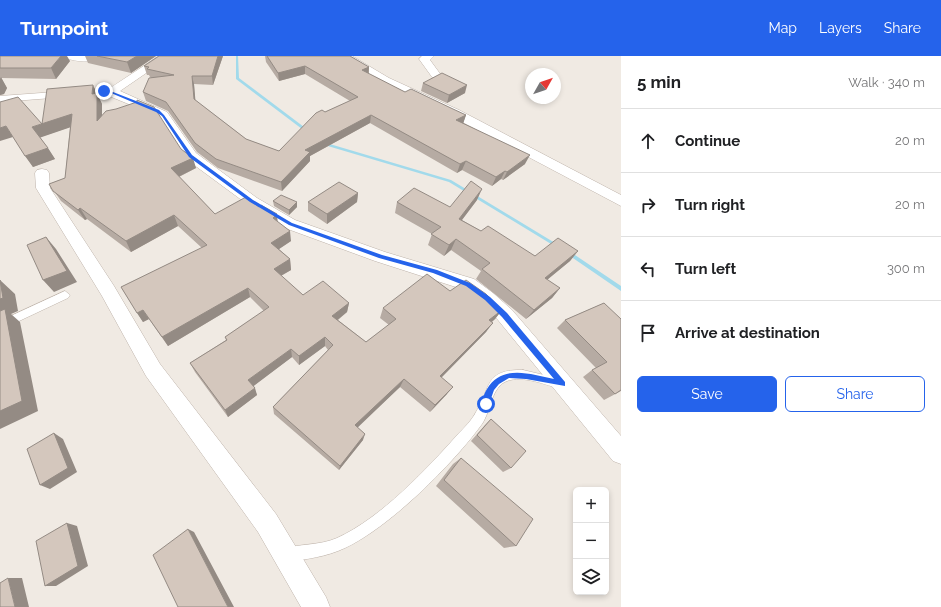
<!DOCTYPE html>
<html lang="en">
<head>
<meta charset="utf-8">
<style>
  body { margin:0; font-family:Raleway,sans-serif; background:#f2f2f2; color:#202124 }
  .controls { position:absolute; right:12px; bottom:12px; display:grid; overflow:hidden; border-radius:6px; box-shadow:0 2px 6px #0003 }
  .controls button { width:36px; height:36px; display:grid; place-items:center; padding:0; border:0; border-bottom:1px solid #e0e0e0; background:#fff; color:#202124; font:20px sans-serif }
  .compass { position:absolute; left:525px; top:12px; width:36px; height:36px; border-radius:50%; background:#fff; box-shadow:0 2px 6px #0003; rotate:50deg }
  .stop { position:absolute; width:12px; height:12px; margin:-9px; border:3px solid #2563eb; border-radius:50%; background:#fff }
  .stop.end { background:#2563eb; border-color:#fff; box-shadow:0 1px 4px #0008 }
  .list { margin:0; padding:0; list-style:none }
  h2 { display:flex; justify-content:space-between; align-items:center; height:52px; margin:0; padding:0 16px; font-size:17px }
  h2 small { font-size:13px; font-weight:400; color:#757577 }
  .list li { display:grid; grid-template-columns:26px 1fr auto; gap:12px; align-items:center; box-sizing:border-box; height:64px; padding:0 16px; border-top:1px solid #e0e0e0 }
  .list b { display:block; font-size:15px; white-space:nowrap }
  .list em { font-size:13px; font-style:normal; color:#757577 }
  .actions { display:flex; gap:8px; padding:12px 16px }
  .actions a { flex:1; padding:9px 0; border:1px solid #2563eb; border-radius:6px; text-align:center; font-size:14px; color:#2563eb }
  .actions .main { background:#2563eb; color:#fff }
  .icon { flex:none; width:22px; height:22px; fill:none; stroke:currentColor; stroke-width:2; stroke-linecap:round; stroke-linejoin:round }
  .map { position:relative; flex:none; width:621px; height:551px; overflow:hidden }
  header { display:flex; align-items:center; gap:24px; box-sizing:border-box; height:56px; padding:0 20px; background:#2563eb; color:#fff }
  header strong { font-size:19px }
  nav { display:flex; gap:22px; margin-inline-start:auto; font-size:14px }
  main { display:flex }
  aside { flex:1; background:#fff }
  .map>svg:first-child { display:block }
</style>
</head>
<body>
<header>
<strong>Turnpoint</strong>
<nav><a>Map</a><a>Layers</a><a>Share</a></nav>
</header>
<main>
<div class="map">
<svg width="621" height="551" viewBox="0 0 621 551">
  <rect width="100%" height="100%" fill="#f0eae3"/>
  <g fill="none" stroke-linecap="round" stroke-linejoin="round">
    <path fill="#a2daeb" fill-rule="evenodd" d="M236 0H238L239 22 308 74V76H306L236 23Z
      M321 86H323L451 124 560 190V191H556L449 126 321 88Z
      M569 195 621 230V235L567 198V197Z"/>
    <g stroke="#beb3aa" stroke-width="1">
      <path id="lane" d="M65 235 70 239 68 242 0 274V265Z
        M523 314 561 323 565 324 566 328 565 332 561 333C546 329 523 319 507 325 491 331 491 355 482 368 453 408 390 471 345 492 326 501 307 503 286 506L281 504 279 499 281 494C299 487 319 490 337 482 381 462 427 413 459 377 465 371 472 364 476 356 491 332 484 313 523 314Z"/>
    </g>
    <g stroke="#beb3aa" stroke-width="1">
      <path id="street" d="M62 0H95L100 3C95 8 67 5 62 0Z
        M159 0H171L120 35 167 56 196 97 257 142 295 164 385 196 474 223 493 237 512 254 621 380V408L613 405 498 264 481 247 462 233 375 205 285 172 247 148 186 103 159 61 153 58 104 38 0 46V40L110 32Z
        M340 0H352L389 22 459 54 621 139V150L451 60 381 26Z
        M422 0H434L430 4 441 19 440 21H432L419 3Z
        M42 113 47 114 49 117 50 132 114 230 160 308 276 458 326 541 330 551H301L258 476 146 320 102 240 36 132 35 117 37 114Z"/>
    </g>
    <use href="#lane" fill="#fff" fill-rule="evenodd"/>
    <use href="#street" fill="#fff" fill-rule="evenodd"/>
  </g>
  <path fill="#b6aba3" d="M0 0 70 5 56 23 1 22 7 32 4 38 0 39Z
    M85 0H156L131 17 88 7Z
    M223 0 213 29 194 28 195 44 246 83 279 95 325 56 350 45 305 18 279 25 266 6 265 0H350L369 11V18L405 36 466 59 463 67 525 108 503 124 501 123 492 130 462 114 457 117 370 67 310 100V105L282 135 218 112 197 96 168 55 146 45 143 36 151 22 150 21 149 19H147L144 10Z
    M423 27 465 37 447 47 421 35Z
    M96 37 102 48V60L181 93 196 112 179 121 215 158 277 165 291 185 279 193 290 203 291 214 281 220 303 239 349 247 347 256 338 264 366 286 389 269 380 262 383 252 450 235 502 254 495 263 492 266 486 276 441 322 447 338 430 356 400 331 357 371 363 384 339 414 274 358 273 351 328 294 325 290 299 309 292 301 253 330 257 339 228 361 195 316 190 307 226 284 225 281 264 255 250 241 168 290 149 263 143 266 121 231 202 192 178 170 131 196 87 163 85 164 61 145 49 128 65 122 70 71 40 81 55 103 33 111 13 81 42 68Z
    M358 137 357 146 327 168 308 155V146Z
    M477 144 462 164 481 175 535 200 578 195 570 205 547 224 560 232 552 242 526 263 476 223 481 215 451 194 444 200 428 189 432 178 395 157 397 146 450 151Z
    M273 145 297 146V151L289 159 274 150Z
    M604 247 621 335 604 344 583 321 592 314 596 312 557 272 565 264Z
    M491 363 511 412 503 416 471 385 485 369Z
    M461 402 516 490 504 492 436 430 453 408Z"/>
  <path fill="#948b84" d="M61 0H67L70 5 56 23 51 12Z
    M137 0H156L131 17 127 6Z
    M218 0H223L213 29 212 20Z
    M305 10V18L279 25 278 17Z
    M369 11 368 20 362 14Z
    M192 20 194 28 196 51 194 43Z
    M1 21 7 32 4 38 0 39V23Z
    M93 29 102 48V76L97 65 92 38Z
    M467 29 465 37 447 47 449 39Z
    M72 58 77 69 39 82 32 71Z
    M371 59 370 67 310 100V105L282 135 281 126 305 94Z
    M466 59 463 68 456 64Z
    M6 70 13 81 0 85V72Z
    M48 92 55 103 33 111 25 100Z
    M530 99 525 108 503 124 507 116Z
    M193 102 196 112 174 123 171 112Z
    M466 105 462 114 457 117 460 108Z
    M505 115 501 123 492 130 496 121Z
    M482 133 477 144 455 173 459 163Z
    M358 137 357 146 327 168V158Z
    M297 146V151L289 159V154Z
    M80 152 87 163 85 164 78 154Z
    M277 158 278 169 273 162Z
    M174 159 178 170 131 196 126 185Z
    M290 175 291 185 273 197 271 187Z
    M46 181 56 193 77 226 54 236 43 224Z
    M456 183 451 194 444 200 449 189Z
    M578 195 570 205 537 232 545 222Z
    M290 203 291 214 275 223 274 213Z
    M0 224 15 238 18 255 11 258 20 266 38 355 0 373Z
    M248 232 250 241 168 290 162 281Z
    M560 232 552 242 526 263 534 254Z
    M349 247 347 256 331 269 332 260Z
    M143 254 149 263 143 266 137 257Z
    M502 254 495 263 482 273 489 264Z
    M493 267 486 276 435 328 440 320Z
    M325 281V290L299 309V300Z
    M291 293 292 301 251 332 248 324Z
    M404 323 400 331 353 376 355 369Z
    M453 331 447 338 430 356 435 349Z
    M255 332 257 339 228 361 225 354Z
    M54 377 63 383 77 416 50 433 40 429Z
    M365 378 363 384 339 414 340 410Z
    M67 467 77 470 88 510 56 530H45Z
    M188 473 194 476 234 551H228Z
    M8 522H22L29 551H15Z"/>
  <path fill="#d4c7bd" stroke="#948b84" d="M0 0H61L51 12H0Z
    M97 0H137L127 6Z
    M159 0H218L212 20H192L194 43 246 83 279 95 316 57 322 54 325 56 358 41 305 10 278 17 267 0H350L369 11 362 14 405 36 411 33 453 53 466 59 456 64 530 99 507 116 505 115 496 121 466 105 460 108 371 59 305 94 310 96 281 126 216 103 195 87 166 46 143 36 149 22 174 19 147 13 149 11 144 10Z
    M442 17 467 29 449 39 423 27Z
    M93 29 92 38 97 37V65L106 55 116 53 137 46V44L154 51 181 93 193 102 171 112 215 158 246 141 259 151 261 149 277 158 273 162 290 175 271 187 290 203 274 213 303 239 323 225 349 247 332 260 366 286 396 263 383 252 427 218 450 235 466 224 486 238 502 254 489 264 493 267 440 320 453 331 435 349 404 323 355 369 365 378 340 410 273 351 333 289 325 281 299 300 291 293 248 324 255 332 225 354 190 307 227 284 225 281 269 251 248 232 162 281 143 254 137 257 121 231 207 189 174 159 126 185 80 152 78 154 53 135 49 128 65 122 72 58 32 71 48 92 25 100 6 70 0 72V46L18 41 42 68 47 33Z
    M471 125 482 133 459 163 481 175 488 170 535 200 558 182 578 195 545 222 560 232 534 254 482 213 490 207 456 183 449 189 431 178 441 171 397 146 414 132 450 151Z
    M339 126 358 137 327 158 308 146Z
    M281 139 297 146 289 154 273 145Z
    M46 181 67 215 43 224 27 189Z
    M0 224 3 242 0 243Z
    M604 247 621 263V334L615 338 592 314 607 306 565 264Z
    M5 253 22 345 0 355V255Z
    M491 363 526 395 511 412 477 379Z
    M54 377 68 412 40 429 27 393Z
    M461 402 533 463 516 490 444 424Z
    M67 467 78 510 45 530 36 485Z
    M188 473 228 551H178L153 499Z
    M8 522 15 551H0V527Z"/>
  <path fill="#2563eb" d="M103 34 113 36 159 54 164 59 192 99 253 144 292 167 382 199 437 214 470 227 490 241 507 257 565 326V330L526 323 509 322 499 328 494 334 488 351H483C481 345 484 338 487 333 502 308 530 318 554 323L502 261 485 244 466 230 433 217 379 202 289 169 250 146 189 101 162 60 156 56 111 37 103 36Z"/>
</svg>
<div class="controls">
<button>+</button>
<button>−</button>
<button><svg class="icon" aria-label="layers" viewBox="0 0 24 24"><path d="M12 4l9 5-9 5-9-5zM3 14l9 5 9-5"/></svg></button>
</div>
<svg class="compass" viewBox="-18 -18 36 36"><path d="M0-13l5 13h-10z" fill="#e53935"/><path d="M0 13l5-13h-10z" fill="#757577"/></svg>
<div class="stop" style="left:486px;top:348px"></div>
<div class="stop end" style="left:104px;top:35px"></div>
</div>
<aside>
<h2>5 min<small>Walk · 340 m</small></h2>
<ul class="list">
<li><svg class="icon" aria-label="ahead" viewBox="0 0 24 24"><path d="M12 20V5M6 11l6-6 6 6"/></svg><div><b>Continue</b></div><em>20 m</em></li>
<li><svg class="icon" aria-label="right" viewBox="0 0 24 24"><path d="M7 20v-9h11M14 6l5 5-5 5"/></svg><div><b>Turn right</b></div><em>20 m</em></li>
<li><svg class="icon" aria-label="left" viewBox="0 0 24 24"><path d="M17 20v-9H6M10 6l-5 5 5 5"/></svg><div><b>Turn left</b></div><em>300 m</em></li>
<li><svg class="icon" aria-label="arrive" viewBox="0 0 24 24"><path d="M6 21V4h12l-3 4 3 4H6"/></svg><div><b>Arrive at destination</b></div></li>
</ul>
<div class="actions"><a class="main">Save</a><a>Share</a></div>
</aside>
</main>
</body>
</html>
